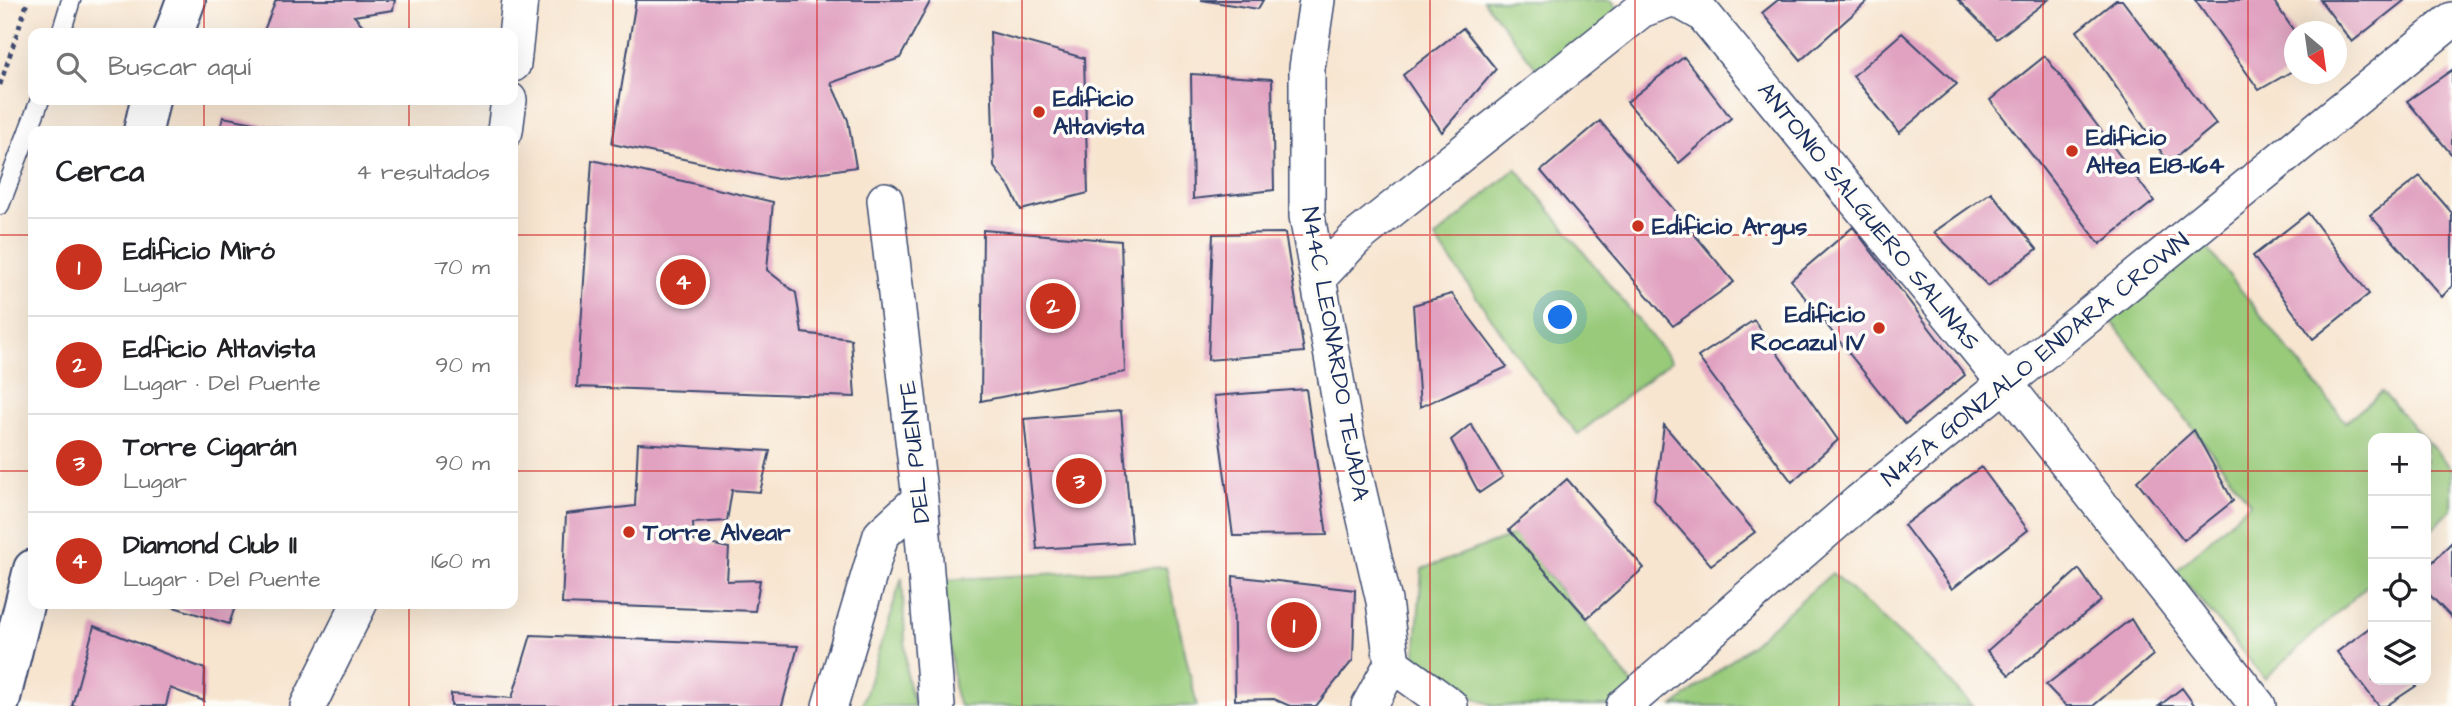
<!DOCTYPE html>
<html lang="es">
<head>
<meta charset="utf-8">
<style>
  body { margin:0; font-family:"Architects Daughter",sans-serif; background:#f6f6f6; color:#202124 }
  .controls { position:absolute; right:21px; bottom:21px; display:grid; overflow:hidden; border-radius:14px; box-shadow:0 7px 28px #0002 }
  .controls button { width:63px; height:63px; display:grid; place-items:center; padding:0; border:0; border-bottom:2px solid #e0e0e0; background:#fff; color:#202124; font:35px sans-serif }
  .compass { position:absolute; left:2284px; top:21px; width:63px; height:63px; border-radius:50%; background:#fff; box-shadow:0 7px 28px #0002; rotate:151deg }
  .you { position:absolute; left:1561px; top:318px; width:24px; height:24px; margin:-18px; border:5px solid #fff; border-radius:50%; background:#1a73e8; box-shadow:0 0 0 10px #1a73e833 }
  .badge { display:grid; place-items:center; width:46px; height:46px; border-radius:50%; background:#c8321e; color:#fff; font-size:23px; font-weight:700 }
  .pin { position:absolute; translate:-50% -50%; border:4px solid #fff; box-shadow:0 2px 7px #0006 }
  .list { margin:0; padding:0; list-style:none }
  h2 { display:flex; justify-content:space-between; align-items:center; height:91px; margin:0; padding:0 28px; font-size:30px }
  h2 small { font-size:23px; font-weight:400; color:#757577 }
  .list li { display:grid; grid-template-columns:46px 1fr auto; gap:21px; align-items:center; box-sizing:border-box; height:98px; padding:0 28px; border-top:2px solid #e0e0e0 }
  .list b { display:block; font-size:26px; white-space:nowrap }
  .list p { margin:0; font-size:23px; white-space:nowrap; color:#757577 }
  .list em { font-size:23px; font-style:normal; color:#757577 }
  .icon { flex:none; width:38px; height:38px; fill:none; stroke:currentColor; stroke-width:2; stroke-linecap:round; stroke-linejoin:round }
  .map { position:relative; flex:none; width:2452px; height:706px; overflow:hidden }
  .search { position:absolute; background:#fff; box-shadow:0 7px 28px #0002; left:28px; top:28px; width:490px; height:77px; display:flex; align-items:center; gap:18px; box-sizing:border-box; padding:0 24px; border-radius:14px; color:#757577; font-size:26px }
  .panel { position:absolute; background:#fff; box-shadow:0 7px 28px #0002; left:28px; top:126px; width:490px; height:483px; border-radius:14px }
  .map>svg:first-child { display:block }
</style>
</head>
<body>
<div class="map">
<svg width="2452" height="706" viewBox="0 0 2452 706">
  <rect width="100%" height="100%" fill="#fdfcf7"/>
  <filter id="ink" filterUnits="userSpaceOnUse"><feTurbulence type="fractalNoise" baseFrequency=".0143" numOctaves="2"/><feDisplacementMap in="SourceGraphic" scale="14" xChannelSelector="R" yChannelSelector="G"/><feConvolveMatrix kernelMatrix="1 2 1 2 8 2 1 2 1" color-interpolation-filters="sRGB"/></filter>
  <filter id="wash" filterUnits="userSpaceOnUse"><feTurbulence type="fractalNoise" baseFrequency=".00686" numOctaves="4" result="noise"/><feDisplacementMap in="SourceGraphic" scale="28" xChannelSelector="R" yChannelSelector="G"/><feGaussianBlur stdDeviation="1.57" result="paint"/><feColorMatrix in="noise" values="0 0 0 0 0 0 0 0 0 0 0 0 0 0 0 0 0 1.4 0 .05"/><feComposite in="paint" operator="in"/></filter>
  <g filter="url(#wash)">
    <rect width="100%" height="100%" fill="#f7e5d0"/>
    <path fill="#98ca7a" stroke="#5a7c6c" stroke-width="2" d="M1483 0H1611L1640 34 1557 94Z
      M1516 168 1671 361 1578 434 1534 379 1435 238Z
      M2197 235 2346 422 2382 392 2424 438H2373V580L2265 679 2176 571 2250 503 2103 310Z
      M2426 440 2452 469V510L2426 534Z
      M1517 534 1635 688 1619 706H1494L1414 672 1422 569Z
      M1166 567 1197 706H960L955 694 943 580Z
      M1832 573 1936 667 1972 706H1674L1752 644Z
      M902 577 907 679 915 706H862Z"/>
    <g id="blocks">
      <path fill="#e1a2c1" d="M276 0H395L393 10 354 16 370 33H263Z
        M636 0H931L900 58 831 83 848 120 856 167 778 179 612 144Z
        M1201 0H1263L1258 9Z
        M1778 0H1869L1801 60 1762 13Z
        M1958 0H2048L1997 39Z
        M2116 0H2122L2216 124 2169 163 2077 31Z
        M2195 0H2273L2294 31V70L2259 90Z
        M2320 0H2405L2352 42Z
        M1463 28 1496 69 1442 132 1403 75Z
        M990 32 1084 58 1088 193 1021 210 1010 188 994 167Z
        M1902 33 1957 84 1899 133 1853 76Z
        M2045 56 2154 201 2100 244 1990 100Z
        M1684 57 1731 118 1679 163 1627 102Z
        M2452 70V155L2407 101Z
        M1191 74 1272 79 1274 190 1193 199Z
        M223 117 292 130V131H220Z
        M1600 121 1734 282 1673 326 1541 171Z
        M592 160 773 202 767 270 796 293 802 333 851 339 855 397 577 387Z
        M2420 176 2452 213V286L2442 297 2370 215Z
        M1991 192 2037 249 1988 286 1934 232Z
        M2308 213 2369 294 2313 339 2253 256Z
        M1853 227 1965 375 1905 424 1791 280Z
        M983 230 1121 241 1125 372 981 401Z
        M1285 233 1304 352 1208 360 1213 234Z
        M1452 294 1507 367 1420 407 1413 305Z
        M1754 320 1838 440 1792 482 1698 357Z
        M1306 389 1327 535 1233 536 1214 396Z
        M1121 411 1132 543 1037 549 1024 419Z
        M1471 424 1503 477 1479 493 1451 440Z
        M1664 425 1755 532 1711 565 1654 500Z
        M2194 430 2233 501 2184 540 2137 481Z
        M638 443 770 451 760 492 732 490 727 521 693 523 694 541 729 548 727 581 760 580 755 611 562 604 566 514 635 506Z
        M1981 467 2028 530 1952 589 1904 525Z
        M1567 479 1644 568 1587 618 1509 530Z
        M2452 542V618L2426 591V569Z
        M2079 569 2101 601 2009 675 1987 651Z
        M1233 576 1355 590 1353 660 1316 706H1290L1274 699 1235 700Z
        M164 604H236L229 624Z
        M2131 619 2153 655 2093 706H2066L2046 685Z
        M2373 625V680H2412L2416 686 2386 706H2379L2337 652Z
        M94 626 205 669 204 701 170 688 166 706H72Z
        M531 635 798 646 782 706H451V694L512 698Z
        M2182 688 2195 706H2159Z"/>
    </g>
  </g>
  <g filter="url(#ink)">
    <use href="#blocks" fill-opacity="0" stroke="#3c4a6f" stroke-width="2"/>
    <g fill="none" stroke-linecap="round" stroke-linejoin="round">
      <g stroke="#3c4a6f" stroke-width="21">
        <path id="service" d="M61 33 71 0
          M0 205 40 100"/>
      </g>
      <g stroke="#3c4a6f" stroke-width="38">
        <path id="minor" d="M1317 0 1307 68V216L1347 441 1384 601 1392 664
          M1678 0 1703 14 1985 358 2258 706
          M513 64 520 0
          M505 131 509 100
          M885 200 920 499 937 706
          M1320 276 1356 238 1641 10 1668 0
          M1392 664 1450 706
          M308 706 359 604
          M830 706 881 535 920 499
          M1369 706 1392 664
          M1624 706 1859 502 2452 20"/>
      </g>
      <g stroke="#3c4a6f" stroke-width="42">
        <path id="tertiary" d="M174 33 186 0
          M143 131 150 100
          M0 702 33 569"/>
      </g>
      <path stroke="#3c4a6f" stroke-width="4.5" stroke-dasharray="5 5" stroke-linecap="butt" d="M0 85 28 0"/>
      <use href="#service" stroke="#fff" stroke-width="18"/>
      <use href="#minor" stroke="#fff" stroke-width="35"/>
      <use href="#tertiary" stroke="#fff" stroke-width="38"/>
    </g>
  </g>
  <path fill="none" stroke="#d62828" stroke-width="2" stroke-opacity="0.55" d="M204 0V33M409 0V33M613 0V706M817 0V706M1022 0V706M1226 0V706M1430 0V706M1635 0V706M1839 0V706M2043 0V706M2248 0V706M204 100V131M409 100V131M0 235H33M513 235H2452M0 471H33M513 471H2373M2426 471H2452M204 604V706M409 604V706"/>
  <g fill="#c8321e" stroke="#fdfcf7" stroke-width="2.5">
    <circle cx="1039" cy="112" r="7"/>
    <circle cx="2072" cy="151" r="7"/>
    <circle cx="1638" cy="226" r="7"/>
    <circle cx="1879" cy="328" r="7"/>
    <circle cx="629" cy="532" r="7"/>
  </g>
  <g text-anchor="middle" stroke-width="7" stroke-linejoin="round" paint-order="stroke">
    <g font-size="24" font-weight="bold" fill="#1b2f5e" stroke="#fdfcf7" text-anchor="start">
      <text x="1053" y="106">Edificio<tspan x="1053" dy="28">Altavista</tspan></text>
      <text x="2086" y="145">Edificio<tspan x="2086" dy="28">Altea E18-164</tspan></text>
      <text x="1652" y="234">Edificio Argus</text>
      <text x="1865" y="322" text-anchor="end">Edificio<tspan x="1865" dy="28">Rocazul IV</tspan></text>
      <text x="643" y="540">Torre Alvear</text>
    </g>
    <g font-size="24" fill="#1b2f5e" stroke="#fdfcf7">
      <text transform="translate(1869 216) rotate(51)" y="8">ANTONIO SALGUERO SALINAS</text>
      <text transform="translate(1336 354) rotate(80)" y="8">N44C LEONARDO TEJADA</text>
      <text transform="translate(2035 359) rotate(-39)" y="8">N45A GONZALO ENDARA CROWN</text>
      <text transform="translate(914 452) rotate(-96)" y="8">DEL PUENTE</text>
    </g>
  </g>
</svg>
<div class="controls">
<button>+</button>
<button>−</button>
<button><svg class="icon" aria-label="locate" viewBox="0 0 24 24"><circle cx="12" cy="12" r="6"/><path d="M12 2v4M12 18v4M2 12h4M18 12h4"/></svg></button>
<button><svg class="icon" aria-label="layers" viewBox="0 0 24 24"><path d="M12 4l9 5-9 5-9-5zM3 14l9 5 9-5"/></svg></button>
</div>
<svg class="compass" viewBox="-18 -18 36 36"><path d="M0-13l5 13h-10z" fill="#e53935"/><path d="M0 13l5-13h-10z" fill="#757577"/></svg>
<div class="you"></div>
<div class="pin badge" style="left:1294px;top:625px">1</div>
<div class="pin badge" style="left:1053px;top:306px">2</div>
<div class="pin badge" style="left:1079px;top:481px">3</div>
<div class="pin badge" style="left:683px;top:282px">4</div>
<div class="search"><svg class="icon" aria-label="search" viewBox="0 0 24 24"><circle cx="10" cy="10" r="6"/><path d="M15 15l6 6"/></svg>Buscar aquí</div>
<section class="panel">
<h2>Cerca<small>4 resultados</small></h2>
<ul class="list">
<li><span class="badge">1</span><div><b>Edificio Miró</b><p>Lugar</p></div><em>70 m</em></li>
<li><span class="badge">2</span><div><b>Edficio Altavista</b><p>Lugar · Del Puente</p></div><em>90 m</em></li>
<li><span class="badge">3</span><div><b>Torre Cigarán</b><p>Lugar</p></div><em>90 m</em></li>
<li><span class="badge">4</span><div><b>Diamond Club II</b><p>Lugar · Del Puente</p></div><em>160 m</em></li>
</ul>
</section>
</div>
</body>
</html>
